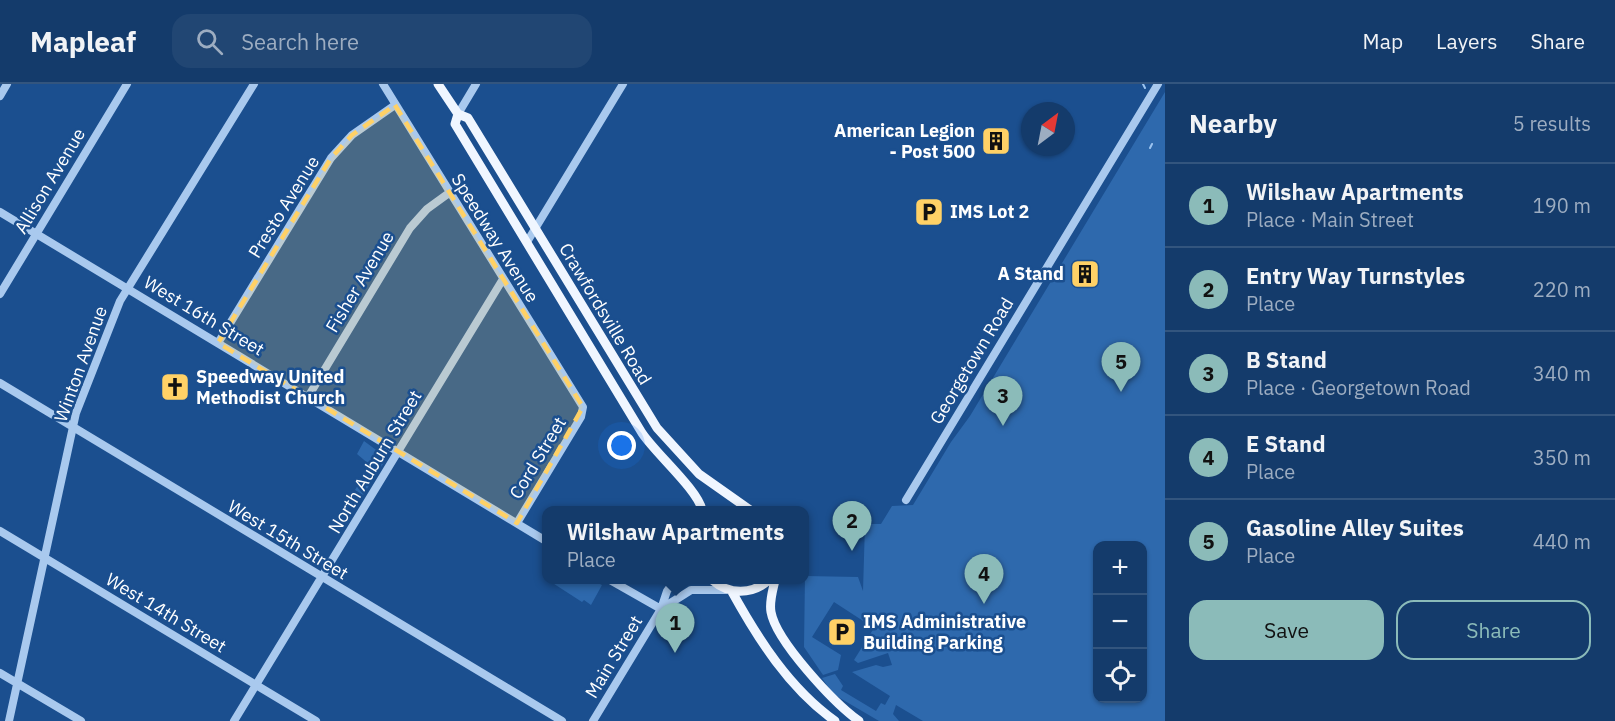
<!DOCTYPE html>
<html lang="en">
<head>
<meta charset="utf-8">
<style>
  body { margin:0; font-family:"IBM Plex Sans",sans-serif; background:#214673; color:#f1f3f6 }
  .controls { position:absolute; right:18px; bottom:18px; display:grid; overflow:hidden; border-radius:12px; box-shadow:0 2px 4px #0004 }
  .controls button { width:54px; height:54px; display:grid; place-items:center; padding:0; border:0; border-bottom:2px solid #33557e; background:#143b6b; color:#f1f3f6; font:30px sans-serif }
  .compass { position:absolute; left:1021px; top:18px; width:54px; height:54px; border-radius:50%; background:#143b6b; box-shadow:0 2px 4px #0004; rotate:32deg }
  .you { position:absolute; left:622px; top:362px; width:21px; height:21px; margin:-15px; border:4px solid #fff; border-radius:50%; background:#1a73e8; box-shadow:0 0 0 9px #1a73e833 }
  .badge { display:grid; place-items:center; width:39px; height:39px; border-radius:50%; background:#8bbbb9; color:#111; font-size:20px; font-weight:700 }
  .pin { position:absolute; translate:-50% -50px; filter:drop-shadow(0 2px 3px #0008) }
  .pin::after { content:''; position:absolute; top:32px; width:21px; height:18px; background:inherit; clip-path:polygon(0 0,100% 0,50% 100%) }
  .popup { position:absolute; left:542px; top:422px; width:267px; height:78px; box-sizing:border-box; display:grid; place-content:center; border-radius:12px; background:#143b6b; filter:drop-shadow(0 2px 4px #0005); font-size:20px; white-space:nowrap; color:#9dadc1 }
  .popup b { font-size:22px; color:#f1f3f6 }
  .popup::after { content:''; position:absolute; left:50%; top:100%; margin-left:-12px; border:12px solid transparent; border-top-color:#143b6b }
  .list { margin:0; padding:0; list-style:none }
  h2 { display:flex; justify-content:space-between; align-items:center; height:78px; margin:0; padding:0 24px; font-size:26px }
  h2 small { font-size:20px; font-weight:400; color:#9dadc1 }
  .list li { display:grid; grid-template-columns:39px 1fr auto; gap:18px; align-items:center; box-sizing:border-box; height:84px; padding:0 24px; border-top:2px solid #33557e }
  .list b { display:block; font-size:22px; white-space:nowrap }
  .list p { margin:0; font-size:20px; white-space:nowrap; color:#9dadc1 }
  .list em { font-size:20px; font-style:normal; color:#9dadc1 }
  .actions { display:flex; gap:12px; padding:18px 24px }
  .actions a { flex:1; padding:14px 0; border:2px solid #8bbbb9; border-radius:18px; text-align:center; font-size:21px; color:#8bbbb9 }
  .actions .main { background:#8bbbb9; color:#111 }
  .icon { flex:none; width:33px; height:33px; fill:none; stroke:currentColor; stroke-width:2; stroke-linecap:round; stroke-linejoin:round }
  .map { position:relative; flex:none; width:1165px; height:637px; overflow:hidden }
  header { display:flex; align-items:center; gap:36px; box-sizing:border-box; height:84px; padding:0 30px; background:#143b6b; border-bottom:2px solid #33557e }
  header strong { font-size:28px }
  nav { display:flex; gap:33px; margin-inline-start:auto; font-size:21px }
  .search { width:420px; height:54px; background:#214673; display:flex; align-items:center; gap:15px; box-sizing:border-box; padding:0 21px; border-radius:18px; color:#9dadc1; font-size:22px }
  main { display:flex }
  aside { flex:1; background:#143b6b }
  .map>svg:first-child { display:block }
</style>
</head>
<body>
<header>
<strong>Mapleaf</strong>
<div class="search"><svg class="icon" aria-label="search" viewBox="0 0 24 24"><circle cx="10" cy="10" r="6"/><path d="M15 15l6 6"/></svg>Search here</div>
<nav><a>Map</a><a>Layers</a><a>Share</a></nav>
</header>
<main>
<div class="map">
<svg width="1165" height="637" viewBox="0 0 1165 637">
  <rect width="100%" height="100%" fill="#1b4f8f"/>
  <path fill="#2e69ad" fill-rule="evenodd" d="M1165 8V637H923L896 621 893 630 899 637H879L833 610 822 594 835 590 843 602 841 606 876 627 881 619 885 621 890 612 852 588 876 581 883 583 892 581 888 569 858 579 854 576 874 544 834 518 812 553 841 571 838 586 823 591 804 563 805 492 858 493 863 507 865 440H881L892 422 913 421 951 358 970 332ZM1098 462H1142V614H1098Z
    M364 357 387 374 363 411 355 406 370 381 357 370Z
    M548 496H592L602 501 591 521 584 516 582 518Z"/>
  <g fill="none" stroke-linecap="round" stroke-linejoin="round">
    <path stroke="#9cc4f0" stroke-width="2" d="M1143 0 1145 4
      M1150 64 1152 60"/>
    <path stroke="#a9c9ee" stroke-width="8" d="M383 0 583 323 581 333 517 439
      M0 12 7 0
      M458 30 476 0
      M0 128 546 457
      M527 158 623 0
      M0 210 127 0
      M218 259 331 74 352 51 395 21
      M0 299 562 637
      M308 313 410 144 427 125 449 109
      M906 416 1158 0
      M0 447 316 637
      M610 496 661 525
      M661 525 691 506H725
      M0 589 81 637
      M9 637 76 329 120 217 254 0
      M234 637 503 195
      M593 637 661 525 667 507 675 496"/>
    <path stroke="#f0f6ff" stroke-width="9" d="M438 0 458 30 468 34 657 344 699 390 750 426
      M458 30 455 40 642 349C656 370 698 406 702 426
      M712 496C729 511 752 511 769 496
      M775 496C773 506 769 517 771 528 776 557 834 619 859 637
      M731 506C758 555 789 604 835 637"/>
  </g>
  <path fill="#ffd166" fill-opacity="0.2" stroke="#ffd166" stroke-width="4.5" stroke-dasharray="12 8" stroke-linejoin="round" d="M395 21 583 323 517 439 218 259 331 74 352 51Z"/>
  <defs>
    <g id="building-square" transform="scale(1.5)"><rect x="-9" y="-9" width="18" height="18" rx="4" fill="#ffd166" stroke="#1b4f8f"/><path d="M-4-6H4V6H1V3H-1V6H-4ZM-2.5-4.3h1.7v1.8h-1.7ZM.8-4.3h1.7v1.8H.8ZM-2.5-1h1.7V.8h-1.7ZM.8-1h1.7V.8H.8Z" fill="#111"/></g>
    <g id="parking-square" transform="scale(1.5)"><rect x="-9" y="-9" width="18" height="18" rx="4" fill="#ffd166" stroke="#1b4f8f"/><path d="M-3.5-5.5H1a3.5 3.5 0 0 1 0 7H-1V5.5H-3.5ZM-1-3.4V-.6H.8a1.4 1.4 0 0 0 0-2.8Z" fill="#111"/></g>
    <g id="church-square" transform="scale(1.5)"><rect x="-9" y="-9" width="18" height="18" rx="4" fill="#ffd166" stroke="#1b4f8f"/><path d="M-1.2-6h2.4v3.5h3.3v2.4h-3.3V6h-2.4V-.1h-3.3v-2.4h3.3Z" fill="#111"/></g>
  </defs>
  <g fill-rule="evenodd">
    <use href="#building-square" x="996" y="57"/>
    <use href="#parking-square" x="929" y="128"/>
    <use href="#building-square" x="1085" y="190"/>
    <use href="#church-square" x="175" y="303"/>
    <use href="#parking-square" x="842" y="548"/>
  </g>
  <g text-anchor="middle" stroke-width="5" stroke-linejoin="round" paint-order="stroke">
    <g font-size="18" font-weight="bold" fill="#fff" stroke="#1b4f8f" text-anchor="start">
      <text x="975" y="53" text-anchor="end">American Legion<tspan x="975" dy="21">- Post 500</tspan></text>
      <text x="950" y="134">IMS Lot 2</text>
      <text x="1064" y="196" text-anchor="end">A Stand</text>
      <text x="196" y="299">Speedway United<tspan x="196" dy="21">Methodist Church</tspan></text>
      <text x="863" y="544">IMS Administrative<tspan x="863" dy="21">Building Parking</tspan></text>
    </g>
    <g font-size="18" fill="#fff" stroke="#1b4f8f">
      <text transform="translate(50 97) rotate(-59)" y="6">Allison Avenue</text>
      <text transform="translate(284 123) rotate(-58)" y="6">Presto Avenue</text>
      <text transform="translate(495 154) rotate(58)" y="6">Speedway Avenue</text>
      <text transform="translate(360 198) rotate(-59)" y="6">Fisher Avenue</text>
      <text transform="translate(605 230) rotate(59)" y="6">Crawfordsville Road</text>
      <text transform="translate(204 232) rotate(31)" y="6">West 16th Street</text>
      <text transform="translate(972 277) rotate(-59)" y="6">Georgetown Road</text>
      <text transform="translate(81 280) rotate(-70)" y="6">Winton Avenue</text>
      <text transform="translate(538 374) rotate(-59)" y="6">Cord Street</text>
      <text transform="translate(375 378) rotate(-59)" y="6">North Auburn Street</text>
      <text transform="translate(288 456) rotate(31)" y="6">West 15th Street</text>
      <text transform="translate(166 529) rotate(31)" y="6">West 14th Street</text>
      <text transform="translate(614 573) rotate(-59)" y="6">Main Street</text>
    </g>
  </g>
</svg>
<div class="controls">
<button>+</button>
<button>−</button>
<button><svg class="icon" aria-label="locate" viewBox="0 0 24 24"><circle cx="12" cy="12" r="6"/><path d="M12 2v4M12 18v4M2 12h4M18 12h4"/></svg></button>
</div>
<svg class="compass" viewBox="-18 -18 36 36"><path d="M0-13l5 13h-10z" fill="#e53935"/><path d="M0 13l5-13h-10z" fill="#9dadc1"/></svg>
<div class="you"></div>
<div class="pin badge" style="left:675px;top:569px">1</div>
<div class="popup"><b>Wilshaw Apartments</b>Place</div>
<div class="pin badge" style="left:852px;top:467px">2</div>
<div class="pin badge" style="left:1003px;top:342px">3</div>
<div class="pin badge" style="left:984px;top:520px">4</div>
<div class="pin badge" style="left:1121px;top:308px">5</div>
</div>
<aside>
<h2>Nearby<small>5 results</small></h2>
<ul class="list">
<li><span class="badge">1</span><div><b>Wilshaw Apartments</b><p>Place · Main Street</p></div><em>190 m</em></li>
<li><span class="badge">2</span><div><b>Entry Way Turnstyles</b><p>Place</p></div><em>220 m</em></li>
<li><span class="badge">3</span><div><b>B Stand</b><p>Place · Georgetown Road</p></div><em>340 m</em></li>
<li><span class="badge">4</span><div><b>E Stand</b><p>Place</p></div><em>350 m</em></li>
<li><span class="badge">5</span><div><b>Gasoline Alley Suites</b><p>Place</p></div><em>440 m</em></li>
</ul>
<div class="actions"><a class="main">Save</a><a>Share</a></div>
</aside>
</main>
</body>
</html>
